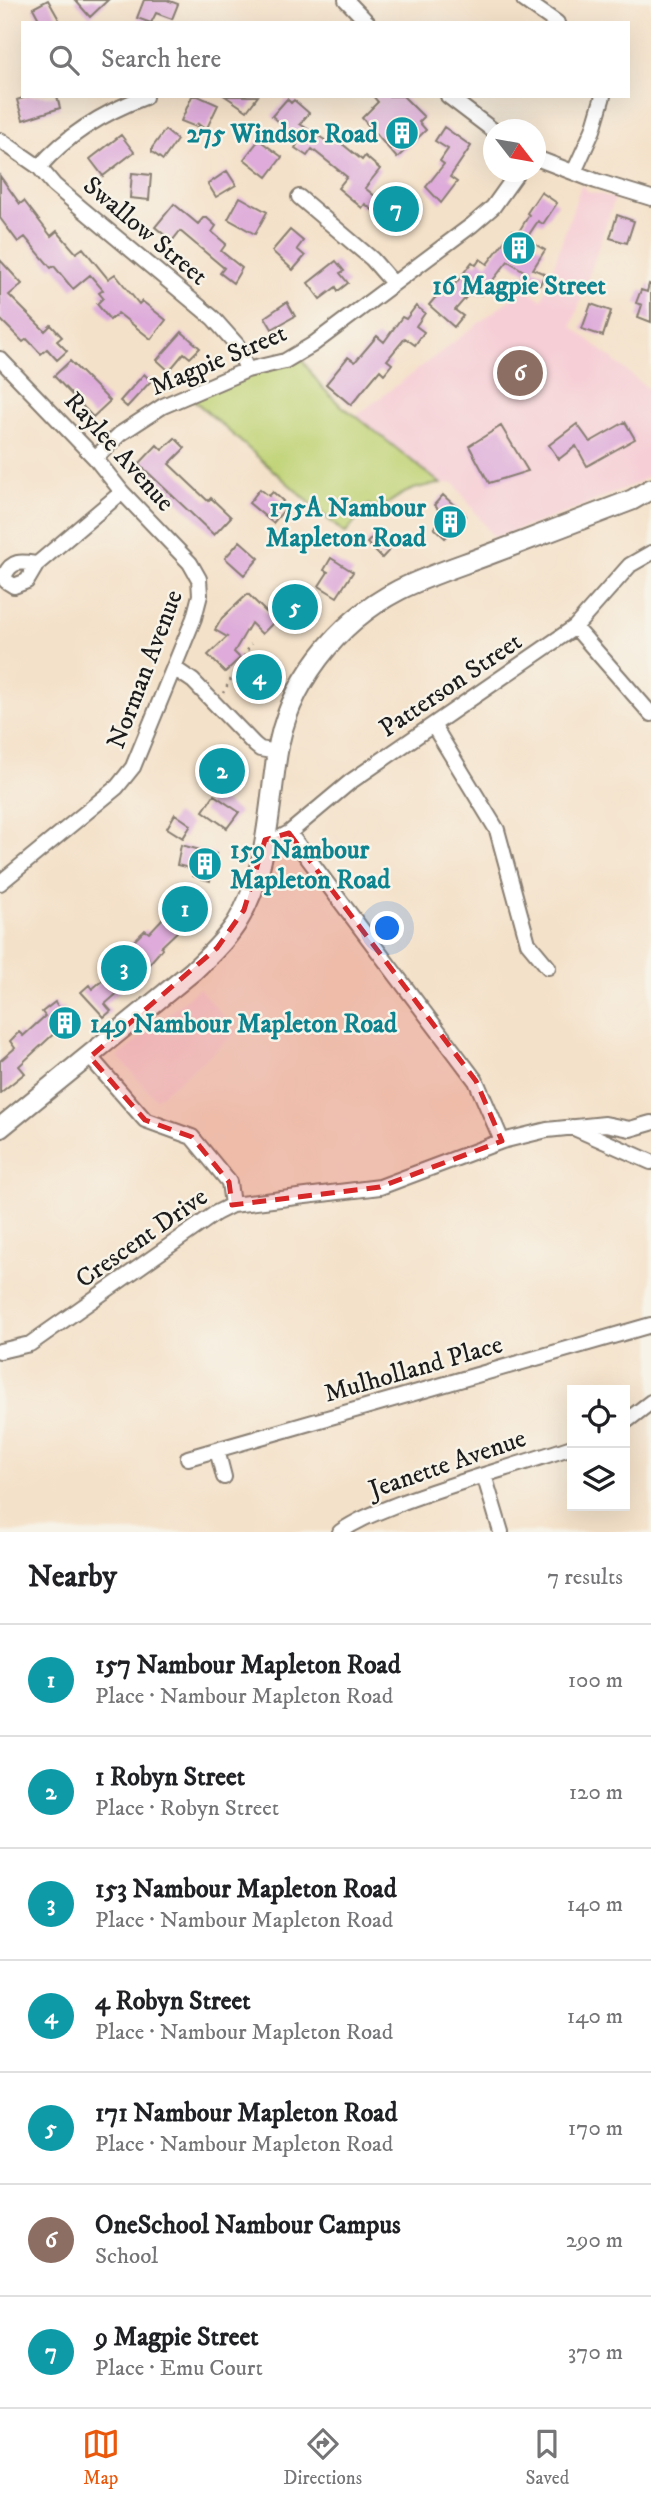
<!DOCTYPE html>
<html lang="en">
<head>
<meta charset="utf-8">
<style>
  body { margin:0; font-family:"IM FELL DW Pica",serif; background:#f2f2f2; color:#202124 }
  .controls { position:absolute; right:21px; bottom:21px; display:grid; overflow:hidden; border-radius:0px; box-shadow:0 7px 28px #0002 }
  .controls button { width:63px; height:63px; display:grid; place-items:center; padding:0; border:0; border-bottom:2px solid #e0e0e0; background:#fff; color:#202124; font:35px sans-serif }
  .compass { position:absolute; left:483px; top:119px; width:63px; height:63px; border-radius:50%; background:#fff; box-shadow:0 7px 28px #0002; rotate:121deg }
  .you { position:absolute; left:388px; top:929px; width:24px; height:24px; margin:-18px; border:5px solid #fff; border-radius:50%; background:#1a73e8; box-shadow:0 0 0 10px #1a73e833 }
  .badge { display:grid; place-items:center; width:46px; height:46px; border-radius:50%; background:#ea580c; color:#fff; font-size:23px; font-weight:700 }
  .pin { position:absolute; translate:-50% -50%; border:4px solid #fff; box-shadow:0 2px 7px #0006 }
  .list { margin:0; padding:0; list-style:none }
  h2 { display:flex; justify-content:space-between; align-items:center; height:91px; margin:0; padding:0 28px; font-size:30px }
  h2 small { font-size:23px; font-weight:400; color:#757577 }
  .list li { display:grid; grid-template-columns:46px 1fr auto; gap:21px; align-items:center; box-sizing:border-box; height:112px; padding:0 28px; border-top:2px solid #e0e0e0 }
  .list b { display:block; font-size:26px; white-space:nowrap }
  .list p { margin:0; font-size:23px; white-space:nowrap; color:#757577 }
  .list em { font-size:23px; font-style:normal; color:#757577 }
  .icon { flex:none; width:38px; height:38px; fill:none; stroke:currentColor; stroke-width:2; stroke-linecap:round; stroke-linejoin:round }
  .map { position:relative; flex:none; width:651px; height:1532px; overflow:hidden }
  .search { position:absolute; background:#fff; box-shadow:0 7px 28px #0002; left:21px; right:21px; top:21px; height:77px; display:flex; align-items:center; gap:18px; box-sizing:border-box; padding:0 24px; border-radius:0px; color:#757577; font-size:26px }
  .sheet { height:875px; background:#fff }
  nav { display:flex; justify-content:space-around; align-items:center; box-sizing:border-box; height:98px; border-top:2px solid #e0e0e0; background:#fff; font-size:19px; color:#757577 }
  nav a { display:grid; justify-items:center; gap:4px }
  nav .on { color:#ea580c }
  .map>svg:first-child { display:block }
</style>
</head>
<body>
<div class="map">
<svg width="651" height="1532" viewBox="0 0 651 1532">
  <rect width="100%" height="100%" fill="#f7f3e8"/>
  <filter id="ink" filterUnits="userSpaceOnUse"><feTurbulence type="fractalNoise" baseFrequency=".0143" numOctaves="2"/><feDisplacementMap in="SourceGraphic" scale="14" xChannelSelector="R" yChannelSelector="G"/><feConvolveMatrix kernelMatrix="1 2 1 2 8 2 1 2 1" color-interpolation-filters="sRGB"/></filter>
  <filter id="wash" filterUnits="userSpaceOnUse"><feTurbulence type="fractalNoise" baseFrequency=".00686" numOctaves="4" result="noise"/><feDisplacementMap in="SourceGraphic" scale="28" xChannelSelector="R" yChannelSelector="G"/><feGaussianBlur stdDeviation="1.57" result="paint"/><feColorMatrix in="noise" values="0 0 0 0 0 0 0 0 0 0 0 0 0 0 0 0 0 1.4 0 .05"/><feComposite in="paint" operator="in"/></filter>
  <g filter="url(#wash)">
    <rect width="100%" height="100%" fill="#f4e1c9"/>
    <path fill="#f6cfd6" d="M581 185 589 192 615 198 572 326 651 391V475L635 484 573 510 494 538 454 483 441 484 356 416 525 288 542 300Z
      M199 988 237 1032 156 1099 118 1057Z"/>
    <path fill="#c0d376" stroke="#6e7849" stroke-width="2" d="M298 353C314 379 330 400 356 416L441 484C413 486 398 494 378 512L369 505 345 534 188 395Z"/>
    <g id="blocks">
      <path fill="#deabda" d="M48 0 61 23H41L33 8Z
        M75 0H108L90 17Z
        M144 0H167L178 4 172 19 156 13 151 23 137 18Z
        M29 96H57L60 108 23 120 17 100Z
        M192 96H198L218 105 206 130 197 123 201 129 181 121Z
        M225 96H258L247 111Z
        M373 96H403L424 117 419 122 426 130 397 158 362 118 378 102Z
        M287 99 291 103 294 100 309 113 300 124 331 144 335 138 362 160 365 156 380 169 365 188 386 205 398 191 413 203 393 227 365 204 362 208 338 188 347 177 312 149 307 156 295 148 300 140 272 116Z
        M444 127 471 146 450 177 457 182 441 203 426 187 444 164 440 161 448 149 435 141Z
        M165 130 177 140 163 160 152 152V148Z
        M121 135 134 152 103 176 90 159Z
        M259 140 282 157 267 177 244 159Z
        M227 171 236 185 216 197 208 184Z
        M132 173 151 175 149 200 130 198Z
        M0 176 20 204 24 201 51 236 57 231 76 253 83 248 108 279 115 274 139 304 142 301 166 320 151 339 118 313 110 320 97 304 103 298 99 293 103 290 90 275 73 289 54 266 51 268 25 237 18 242 0 218Z
        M541 192 557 203 543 224 538 221 526 239 545 250 533 269 545 274 540 285 524 279 527 273 508 261 481 295 476 292 468 295 455 310 463 316 454 327 429 305 451 279 456 283 472 262 476 265 480 259 487 264 513 230 518 233 529 215 527 213Z
        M240 197 267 212 255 234 228 219Z
        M174 204 198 224 203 218H207L216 226 212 232 226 244 221 251 242 268 233 283 220 273 224 268 180 231 172 241 155 227Z
        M617 215 634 221 627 243 610 238Z
        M290 230 303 241 297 249 305 256 293 270 272 251Z
        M0 260 22 284 9 295 45 331 51 325 62 337 57 341 67 351 57 360 47 349 41 354 27 339 23 342 0 319Z
        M336 261 344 271 340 273 348 283 338 291 336 287 320 299 308 283Z
        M649 284 651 285V322L638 317 642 305 636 303 641 290 647 292Z
        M287 302 295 316 272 329 265 317Z
        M591 304 611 311 603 336 582 329Z
        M416 306 425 313 416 326 424 332 415 345 405 338 387 360 392 364 384 374 380 370 351 405 326 384 348 357 355 362 377 336 384 342 402 317 406 319Z
        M182 332 200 348 190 358 184 353 169 371 157 360Z
        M70 361 110 401 93 417 54 376Z
        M144 374 151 381 127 407 120 401Z
        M625 422 635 439 587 466 576 446 559 459 549 445 577 424 590 442Z
        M501 426 528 471 489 483 469 446Z
        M175 438 185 448 169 464 208 501 211 498 231 517 214 535 139 464 157 445 162 450Z
        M260 489 269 496 273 492 283 501 280 504 285 509 273 523 249 503Z
        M443 495 466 516 445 538 434 528 445 516 434 505Z
        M378 531 393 546 382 558 367 543Z
        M240 541 259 558 244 575 225 558Z
        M331 558 353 572 337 597 319 586 328 572 324 570Z
        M295 590 312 606 295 624 278 609Z
        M248 594 275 621 262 634 251 623 234 652 240 658 225 672 208 655 227 637 215 630 222 618Z
        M251 662 276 675 267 692 242 679Z
        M219 752 240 775 225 789 204 766Z
        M214 795 239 812 227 828 203 811Z
        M175 814 191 825 183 838 167 828Z
        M181 845 216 854 210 881 193 876 198 870 177 865Z
        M185 886 207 904 191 924 188 922 181 928 161 947 162 949 144 970 105 1004 111 1011 104 1017 81 992 89 985 92 989 110 974 104 966 127 948 145 930 149 933 165 916 163 914Z
        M55 1002 60 1009 63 1007 78 1026 65 1037 59 1029 19 1066 25 1073 0 1093V1061L15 1048 10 1041 19 1032 23 1036 45 1016 42 1012Z"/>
    </g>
  </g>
  <g filter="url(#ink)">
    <use href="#blocks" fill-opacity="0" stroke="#887e72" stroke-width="2"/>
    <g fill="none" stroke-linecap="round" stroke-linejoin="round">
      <g stroke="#887e72" stroke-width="18">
        <path id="minor" d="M346 0 368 23
          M524 0 557 23
          M448 96 494 131
          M0 140 39 167 54 185 81 208 213 318 237 345 247 370
          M536 158 596 181 651 198
          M39 167C67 135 105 112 145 97
          M574 172 593 130 603 96
          M299 197 372 259 393 283
          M0 359 95 458 122 492 190 563 199 579 200 595 194 618 133 767 117 787 0 883
          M95 458 120 434 163 406 247 370 285 361 312 345 472 225 493 207 518 172
          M37 564C23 562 12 559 5 575L6 581 14 586 27 581 37 564 122 492
          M575 627 651 714
          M174 668 193 681 255 745 260 749 277 752
          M433 725 497 830 528 943 548 967
          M289 833 476 1081 502 1141
          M265 840H276L289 833 350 782 575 627 630 565 651 553
          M572 1127 651 1162
          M232 1205 380 1187 502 1141 547 1130 605 1124 630 1129 651 1123
          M0 1351 30 1344 216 1213 232 1205 229 1182 192 1137 145 1120 90 1057
          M625 1422 651 1402
          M217 1450 224 1477
          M188 1458 651 1325
          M484 1475 501 1532
          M340 1532C360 1518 381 1511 403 1502 459 1481 516 1466 572 1447"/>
      </g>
      <g stroke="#887e72" stroke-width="23">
        <path id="secondary" d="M0 1128 193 971C208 957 224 942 236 924 268 873 268 812 277 755 287 685 337 622 399 590 429 575 462 565 493 553 539 535 586 518 632 500L651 489"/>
      </g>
      <path stroke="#887e72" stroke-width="2.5" stroke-dasharray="2 5" stroke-linecap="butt" d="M223 693 251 644"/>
      <use href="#minor" stroke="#fff" stroke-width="14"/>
      <use href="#secondary" stroke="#fff" stroke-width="19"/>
    </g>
  </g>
  <path fill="#d62828" fill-opacity="0.2" stroke="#d62828" stroke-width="5" stroke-dasharray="14 9" stroke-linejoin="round" d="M289 833 476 1081 502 1141 380 1187 232 1205 229 1182 192 1137 145 1120 90 1057 217 948 244 910 265 840Z"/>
  <defs>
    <g id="building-disc" transform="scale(1.75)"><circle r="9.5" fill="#0f9aa8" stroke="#f7f3e8"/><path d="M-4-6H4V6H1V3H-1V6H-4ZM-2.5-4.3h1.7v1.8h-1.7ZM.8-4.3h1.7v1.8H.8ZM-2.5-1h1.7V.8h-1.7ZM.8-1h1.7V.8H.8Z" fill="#fff"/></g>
  </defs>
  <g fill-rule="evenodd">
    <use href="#building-disc" x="402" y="133"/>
    <use href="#building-disc" x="519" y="248"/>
    <use href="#building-disc" x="450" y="522"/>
    <use href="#building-disc" x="205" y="864"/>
    <use href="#building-disc" x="65" y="1023"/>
  </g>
  <g text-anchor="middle" stroke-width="5" stroke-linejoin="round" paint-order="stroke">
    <g font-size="26" font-weight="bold" fill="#0d838f" stroke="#f7f3e8" text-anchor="end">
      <text x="378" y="142">275 Windsor Road</text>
      <text x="519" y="294" text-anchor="middle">16 Magpie Street</text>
      <text x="426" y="516">175A Nambour<tspan x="426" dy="30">Mapleton Road</tspan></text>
      <text x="230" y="858" text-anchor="start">159 Nambour<tspan x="230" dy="30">Mapleton Road</tspan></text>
      <text x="90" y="1032" text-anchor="start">149 Nambour Mapleton Road</text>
    </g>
    <g font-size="26" fill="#1c1c1c" stroke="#f7f3e8">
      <text transform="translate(146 230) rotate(40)" y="9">Swallow Street</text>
      <text transform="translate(218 359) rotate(-23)" y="9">Magpie Street</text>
      <text transform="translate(120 451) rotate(48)" y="9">Raylee Avenue</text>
      <text transform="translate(144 669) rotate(-69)" y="9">Norman Avenue</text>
      <text transform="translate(450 684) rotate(-34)" y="9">Patterson Street</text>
      <text transform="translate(141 1237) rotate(-35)" y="9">Crescent Drive</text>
      <text transform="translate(413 1368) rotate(-16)" y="9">Mulholland Place</text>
      <text transform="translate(447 1463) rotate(-19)" y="9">Jeanette Avenue</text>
    </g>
  </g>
</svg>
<div class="controls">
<button><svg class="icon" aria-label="locate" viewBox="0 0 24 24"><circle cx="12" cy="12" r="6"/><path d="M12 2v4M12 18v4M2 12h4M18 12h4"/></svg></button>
<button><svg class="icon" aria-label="layers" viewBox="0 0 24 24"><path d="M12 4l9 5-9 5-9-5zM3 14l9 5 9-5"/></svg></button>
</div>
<svg class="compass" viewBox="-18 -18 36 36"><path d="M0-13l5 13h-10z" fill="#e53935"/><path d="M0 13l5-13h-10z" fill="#757577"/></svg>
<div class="you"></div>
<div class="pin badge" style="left:185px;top:909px;background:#0f9aa8">1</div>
<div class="pin badge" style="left:222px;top:771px;background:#0f9aa8">2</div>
<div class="pin badge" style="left:124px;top:968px;background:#0f9aa8">3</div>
<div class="pin badge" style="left:259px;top:677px;background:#0f9aa8">4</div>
<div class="pin badge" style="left:295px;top:607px;background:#0f9aa8">5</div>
<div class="pin badge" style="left:520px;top:373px;background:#8d6e63">6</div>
<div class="pin badge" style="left:396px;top:209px;background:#0f9aa8">7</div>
<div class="search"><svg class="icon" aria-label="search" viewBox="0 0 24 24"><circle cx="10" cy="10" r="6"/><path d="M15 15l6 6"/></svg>Search here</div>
</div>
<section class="sheet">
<h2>Nearby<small>7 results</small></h2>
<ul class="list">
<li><span class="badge" style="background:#0f9aa8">1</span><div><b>157 Nambour Mapleton Road</b><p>Place · Nambour Mapleton Road</p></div><em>100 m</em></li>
<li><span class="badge" style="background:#0f9aa8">2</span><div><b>1 Robyn Street</b><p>Place · Robyn Street</p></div><em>120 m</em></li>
<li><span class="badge" style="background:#0f9aa8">3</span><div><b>153 Nambour Mapleton Road</b><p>Place · Nambour Mapleton Road</p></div><em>140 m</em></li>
<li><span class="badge" style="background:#0f9aa8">4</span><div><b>4 Robyn Street</b><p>Place · Nambour Mapleton Road</p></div><em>140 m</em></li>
<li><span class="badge" style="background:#0f9aa8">5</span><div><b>171 Nambour Mapleton Road</b><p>Place · Nambour Mapleton Road</p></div><em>170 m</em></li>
<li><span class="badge" style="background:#8d6e63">6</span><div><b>OneSchool Nambour Campus</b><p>School</p></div><em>290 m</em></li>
<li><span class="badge" style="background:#0f9aa8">7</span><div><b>9 Magpie Street</b><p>Place · Emu Court</p></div><em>370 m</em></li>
</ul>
</section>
<nav>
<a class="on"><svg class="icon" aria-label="map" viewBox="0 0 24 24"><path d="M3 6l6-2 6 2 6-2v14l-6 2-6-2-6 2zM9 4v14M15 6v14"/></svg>Map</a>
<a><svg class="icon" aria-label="directions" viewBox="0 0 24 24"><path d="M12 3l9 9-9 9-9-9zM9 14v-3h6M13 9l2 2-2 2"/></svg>Directions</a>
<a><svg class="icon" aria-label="saved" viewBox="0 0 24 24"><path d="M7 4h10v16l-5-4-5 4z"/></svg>Saved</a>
</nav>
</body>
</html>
